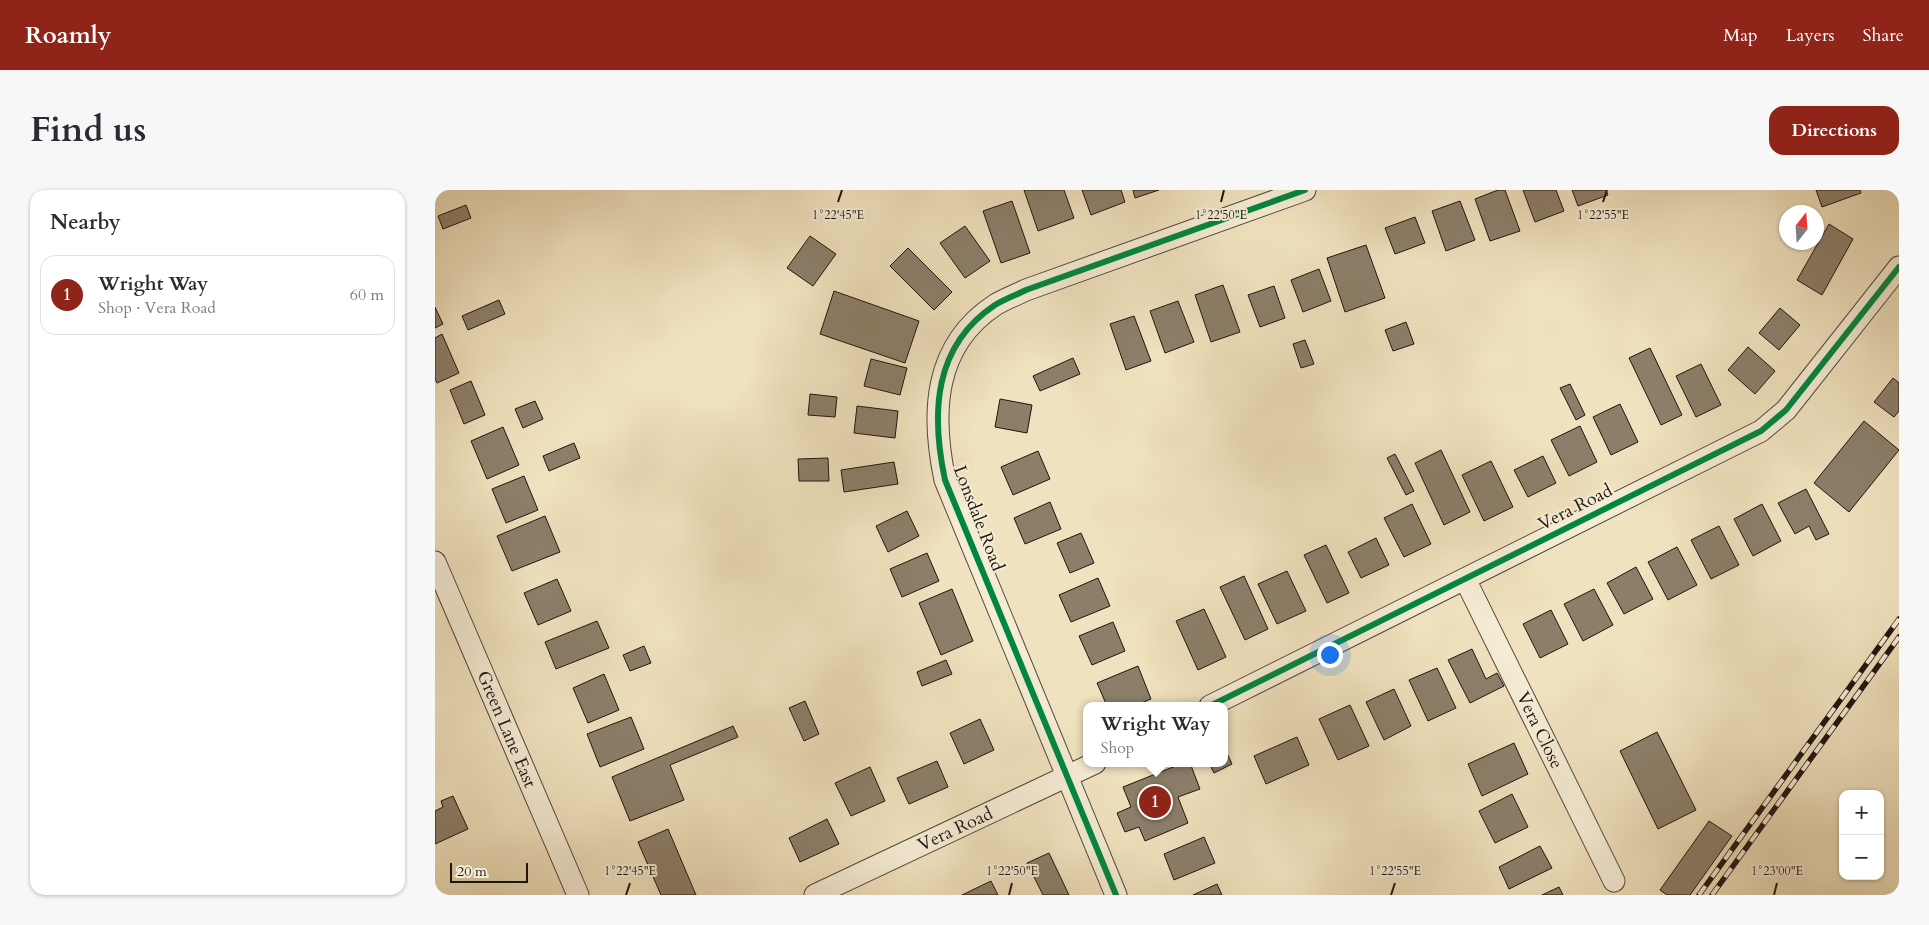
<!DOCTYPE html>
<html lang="en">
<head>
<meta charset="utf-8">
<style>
  body { margin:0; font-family:Cardo,serif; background:#f7f7f7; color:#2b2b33 }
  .controls { position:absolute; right:15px; bottom:15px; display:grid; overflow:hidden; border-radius:10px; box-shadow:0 1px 4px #0004 }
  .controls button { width:45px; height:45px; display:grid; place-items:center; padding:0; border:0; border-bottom:1px solid #e1e1e2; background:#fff; color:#2b2b33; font:25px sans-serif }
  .compass { position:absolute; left:1344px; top:15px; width:45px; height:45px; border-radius:50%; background:#fff; box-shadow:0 1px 4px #0004; rotate:17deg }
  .scale { position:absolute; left:15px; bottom:12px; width:78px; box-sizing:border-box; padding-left:5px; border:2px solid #1f1410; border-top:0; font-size:14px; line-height:18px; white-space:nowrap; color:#1f1410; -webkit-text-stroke:4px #f5ecd5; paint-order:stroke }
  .you { position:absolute; left:894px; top:464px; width:18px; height:18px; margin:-12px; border:4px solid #fff; border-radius:50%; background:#1a73e8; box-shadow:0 0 0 8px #1a73e833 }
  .badge { display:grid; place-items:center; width:32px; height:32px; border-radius:50%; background:#8f2418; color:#fff; font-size:16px; font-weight:700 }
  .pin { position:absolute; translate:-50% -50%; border:2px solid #fff; box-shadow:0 1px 5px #0006 }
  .popup { position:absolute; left:648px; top:512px; width:145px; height:65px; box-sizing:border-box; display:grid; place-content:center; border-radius:10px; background:#fff; filter:drop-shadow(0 1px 4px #0005); font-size:16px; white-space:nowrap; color:#7c7c81 }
  .popup b { font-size:19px; color:#2b2b33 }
  .popup::after { content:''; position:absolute; left:50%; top:100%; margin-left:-10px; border:10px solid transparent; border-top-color:#fff }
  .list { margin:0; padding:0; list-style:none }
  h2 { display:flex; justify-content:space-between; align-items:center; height:65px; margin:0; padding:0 20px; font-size:21px }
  h2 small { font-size:16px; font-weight:400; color:#7c7c81 }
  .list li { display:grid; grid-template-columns:32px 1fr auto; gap:15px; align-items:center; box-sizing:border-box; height:80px; margin:0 10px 10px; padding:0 10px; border:1px solid #e1e1e2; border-radius:15px }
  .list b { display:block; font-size:19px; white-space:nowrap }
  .list p { margin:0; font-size:16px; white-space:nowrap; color:#7c7c81 }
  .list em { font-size:16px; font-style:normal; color:#7c7c81 }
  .map { position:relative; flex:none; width:1464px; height:705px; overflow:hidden; border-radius:15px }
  header { display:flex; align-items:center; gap:30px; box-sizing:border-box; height:70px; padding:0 25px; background:#8f2418; color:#fff }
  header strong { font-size:24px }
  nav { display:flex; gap:28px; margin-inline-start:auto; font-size:18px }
  .intro { display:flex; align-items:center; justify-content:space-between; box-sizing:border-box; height:120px; padding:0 30px }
  h1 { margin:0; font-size:35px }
  .button { padding:12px 22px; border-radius:15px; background:#8f2418; color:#fff; font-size:18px; font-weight:700 }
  main { display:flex; gap:30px; padding:0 30px }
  aside { flex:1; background:#fff; border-radius:15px; box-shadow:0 1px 4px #0004 }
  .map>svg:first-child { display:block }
</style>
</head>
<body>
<header>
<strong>Roamly</strong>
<nav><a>Map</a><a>Layers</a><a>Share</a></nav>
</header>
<div class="intro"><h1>Find us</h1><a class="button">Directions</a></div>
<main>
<aside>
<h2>Nearby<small></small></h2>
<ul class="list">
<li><span class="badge">1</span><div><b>Wright Way</b><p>Shop · Vera Road</p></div><em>60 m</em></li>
</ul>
</aside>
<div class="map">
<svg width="1464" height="705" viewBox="0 0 1464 705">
  <rect width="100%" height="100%" fill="#f0e2be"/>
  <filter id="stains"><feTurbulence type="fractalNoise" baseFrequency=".004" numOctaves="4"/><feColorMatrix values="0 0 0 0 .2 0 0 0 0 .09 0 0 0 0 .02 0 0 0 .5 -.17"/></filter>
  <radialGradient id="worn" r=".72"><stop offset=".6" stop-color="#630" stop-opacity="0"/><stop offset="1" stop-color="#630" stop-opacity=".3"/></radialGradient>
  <path fill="#8c7f6a" stroke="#1f1410" d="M589 0H629L639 28 603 41Z
    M647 0H686L690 12 656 25Z
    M698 0H724L700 8Z
    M1063 0H1070L1085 41 1055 51 1040 9Z
    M1088 0H1121L1129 21 1100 32Z
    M1137 0H1171L1173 5 1143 16Z
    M1381 0H1425L1426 3 1387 17Z
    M577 11 595 63 566 73 548 21Z
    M1025 11 1040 50 1011 61 997 21Z
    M31 15 36 28 8 39 3 26Z
    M980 27 990 53 960 64 950 38Z
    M1394 34 1418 49 1387 105 1362 90Z
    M530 36 555 71 530 88 505 53Z
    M375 46 401 64 378 96 352 78Z
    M931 55 950 108 910 122 892 68Z
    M473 58 517 102 499 120 455 76Z
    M884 79 896 111 868 122 856 90Z
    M788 95 805 142 776 152 760 105Z
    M839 96 850 128 825 137 813 105Z
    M399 101 484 131 470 173 385 144Z
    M64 110 70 124 33 140 27 126Z
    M743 111 759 152 730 163 715 121Z
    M0 117 8 134 0 138Z
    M1345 118 1365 135 1344 160 1324 143Z
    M699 126 716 171 691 180 675 134Z
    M971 132 979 154 958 161 950 140Z
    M7 144 24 183 2 193 0 189V148Z
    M870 150 879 174 866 178 858 154Z
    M1313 157 1340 181 1320 204 1293 180Z
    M1215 158 1247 225 1226 235 1194 168Z
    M638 168 645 184 605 201 598 186Z
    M436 169 472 178 465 205 429 196Z
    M1266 174 1286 215 1261 227 1241 186Z
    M1458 188 1464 193V221L1459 227 1439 212Z
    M36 191 50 225 29 234 15 200Z
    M1135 194 1150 225 1141 230 1125 198Z
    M375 204 402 207 400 227 373 225Z
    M565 209 597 215 592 243 560 237Z
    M100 211 108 229 88 238 80 219Z
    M1185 214 1203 252 1176 265 1158 227Z
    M422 216 463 221 460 248 419 243Z
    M1429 231 1464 260 1414 322 1379 293Z
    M1145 236 1162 272 1134 286 1116 250Z
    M68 237 84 275 52 289 36 251Z
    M139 253 145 268 114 281 108 266Z
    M1006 260 1035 322 1009 335 980 273Z
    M603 261 615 289 578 305 566 277Z
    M960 264 979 301 971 305 952 268Z
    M1108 266 1121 293 1093 307 1079 280Z
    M393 268 394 291H364L363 269Z
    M1056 271 1078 317 1049 331 1027 285Z
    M459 272 463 294 409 302 406 280Z
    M89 286 103 320 71 333 57 299Z
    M1371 299 1394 344 1381 350 1374 336 1360 344 1343 313Z
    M615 312 626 339 590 354 579 328Z
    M977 314 996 354 969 367 949 328Z
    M1327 314 1346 351 1318 366 1299 329Z
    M472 321 484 346 453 362 441 336Z
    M110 326 125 362 77 381 62 346Z
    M1284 336 1304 375 1276 389 1256 350Z
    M646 343 659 373 635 383 622 353Z
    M941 348 954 375 926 388 913 362Z
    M891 355 914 403 892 413 869 365Z
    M1242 357 1262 395 1233 410 1213 372Z
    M492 363 504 391 467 407 455 379Z
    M1201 377 1218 409 1189 424 1172 393Z
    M852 381 871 421 842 434 823 394Z
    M809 386 833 439 810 450 785 397Z
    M663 388 675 416 636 432 624 405Z
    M122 389 136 421 103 435 89 403Z
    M517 399 538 451 506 465 484 413Z
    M1159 399 1178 435 1148 451 1129 414Z
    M769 419 791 467 763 480 741 431Z
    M1116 420 1133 454 1105 468 1088 434Z
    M162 431 174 458 121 479 110 452Z
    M678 432 690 461 657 475 644 446Z
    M209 456 216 473 195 481 188 465Z
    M1037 459 1051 489 1062 483 1069 496 1035 513 1013 470Z
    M511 470 517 484 487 496 482 482Z
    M703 476 716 509 699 516H672L662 493Z
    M1002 478 1021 518 993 531 974 490Z
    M169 484 184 520 153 533 138 498Z
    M959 499 976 536 949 550 931 512Z
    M370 511 384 544 369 551 354 518Z
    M915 515 934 556 903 570 884 529Z
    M196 527 209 559 165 577 152 544Z
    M545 529 559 560 529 574 515 543Z
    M298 536 303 547 235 575 249 610 195 631 177 587Z
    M1222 542 1261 620 1223 639 1185 561Z
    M862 547 874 575 831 594 819 566Z
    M1079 553 1093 584 1047 606 1033 574Z
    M789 557 797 574 779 583 774 573H789Z
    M502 571 513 597 474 614 462 588Z
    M748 573H755L765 599 743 607 753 633 710 651 704 637 690 642 682 623 696 617 688 597Z
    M435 577 450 611 416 626 400 593Z
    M1077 604 1093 637 1060 653 1044 621Z
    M18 606 33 639 0 654V621L8 617 6 611Z
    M392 629 404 654 365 672 354 648Z
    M1274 631 1297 646 1255 705H1232L1225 700Z
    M233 639 261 705H226L203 652Z
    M769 647 780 673 739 690 729 664Z
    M1105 656 1117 678 1074 699 1064 677Z
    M614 663 634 705H608L592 673Z
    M556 691 563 705H527Z
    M782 694 787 705H758Z
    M1124 697 1128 705H1107Z"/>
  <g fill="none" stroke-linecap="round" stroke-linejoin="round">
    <g stroke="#53483c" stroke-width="23">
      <path id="street" d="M0 372 143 705
        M1030 389 1179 691
        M775 516 1326 241 1351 220 1464 77
        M380 705 660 573
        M681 705 510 290C496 224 498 156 560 115 570 109 581 105 591 100L870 0"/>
    </g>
    <use href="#street" stroke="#f5ecd5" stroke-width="21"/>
    <g stroke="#1f1410" stroke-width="5.5">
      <path id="rail" d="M1264 705 1464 429
        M1277 705 1464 447"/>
    </g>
    <use href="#rail" stroke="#f5ecd5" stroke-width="4" stroke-dasharray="11" stroke-linecap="butt"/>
    <g stroke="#f5ecd5" stroke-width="9">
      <path id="cycleway" d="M775 516 1326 241 1351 220 1464 77
        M681 705 510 290C496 224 498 156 560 115 570 109 581 105 591 100L870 0"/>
    </g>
    <use href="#cycleway" stroke="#00873e" stroke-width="6"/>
  </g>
  <path fill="none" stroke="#1f1410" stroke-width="2" d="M403 12 407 0M786 12 789 0M1168 12 1172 0M191 705 195 693M574 705 577 693M956 705 960 693M1339 705 1342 693"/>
  <g text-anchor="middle" stroke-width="4" stroke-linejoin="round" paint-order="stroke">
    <g font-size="18" fill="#1f1410" stroke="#f5ecd5">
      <text transform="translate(1140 317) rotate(-27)" y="6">Vera Road</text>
      <text transform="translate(544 328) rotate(69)" y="6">Lonsdale Road</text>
      <text transform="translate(72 539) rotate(67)" y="6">Green Lane East</text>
      <text transform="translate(1105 540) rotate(64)" y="6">Vera Close</text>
      <text transform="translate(520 639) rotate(-25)" y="6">Vera Road</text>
    </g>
  </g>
  <g font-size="12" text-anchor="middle" fill="#1f1410" stroke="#f5ecd5" stroke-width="4" stroke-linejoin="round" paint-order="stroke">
    <text x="403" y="29">1°22'45"E</text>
    <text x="786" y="29">1°22'50"E</text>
    <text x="1168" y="29">1°22'55"E</text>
    <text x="195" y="685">1°22'45"E</text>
    <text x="577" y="685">1°22'50"E</text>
    <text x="960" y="685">1°22'55"E</text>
    <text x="1342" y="685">1°23'00"E</text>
  </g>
  <rect width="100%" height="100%" filter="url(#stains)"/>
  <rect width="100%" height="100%" fill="url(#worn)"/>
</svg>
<div class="controls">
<button>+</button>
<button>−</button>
</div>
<svg class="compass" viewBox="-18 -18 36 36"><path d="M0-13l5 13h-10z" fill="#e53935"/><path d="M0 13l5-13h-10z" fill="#7c7c81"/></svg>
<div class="scale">20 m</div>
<div class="you"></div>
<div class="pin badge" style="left:720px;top:612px">1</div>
<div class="popup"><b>Wright Way</b>Shop</div>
</div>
</main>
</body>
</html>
